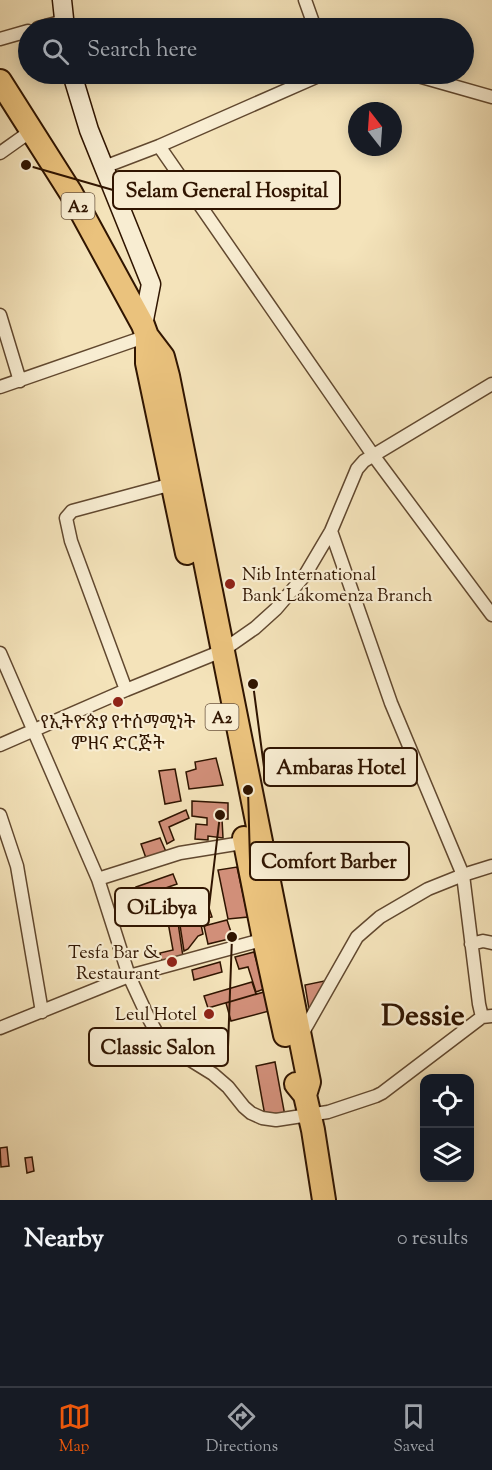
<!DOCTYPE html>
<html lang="en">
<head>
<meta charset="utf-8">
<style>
  body { margin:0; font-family:"Sorts Mill Goudy","Noto Serif Ethiopic",serif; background:#242831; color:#f1f3f6 }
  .controls { position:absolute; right:18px; bottom:18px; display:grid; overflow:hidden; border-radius:12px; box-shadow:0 3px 15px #0003 }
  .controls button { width:54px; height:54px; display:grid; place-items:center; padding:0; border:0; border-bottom:2px solid #363941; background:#171b24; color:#f1f3f6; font:30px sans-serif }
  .compass { position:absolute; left:348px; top:102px; width:54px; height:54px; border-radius:50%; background:#171b24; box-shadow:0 3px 15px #0003; rotate:343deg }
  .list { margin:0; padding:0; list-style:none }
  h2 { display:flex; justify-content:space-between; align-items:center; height:78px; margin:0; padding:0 24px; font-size:26px }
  h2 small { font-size:20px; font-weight:400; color:#9ea1a6 }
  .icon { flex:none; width:33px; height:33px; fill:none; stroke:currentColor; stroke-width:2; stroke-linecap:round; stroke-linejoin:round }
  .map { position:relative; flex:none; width:492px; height:1200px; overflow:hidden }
  .search { position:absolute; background:#171b24; box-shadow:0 3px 15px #0003; left:18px; right:18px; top:18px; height:66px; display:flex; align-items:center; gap:15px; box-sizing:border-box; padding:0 21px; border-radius:33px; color:#9ea1a6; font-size:22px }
  .sheet { height:186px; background:#171b24 }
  nav { display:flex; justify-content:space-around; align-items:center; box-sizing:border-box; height:84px; border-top:2px solid #363941; background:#171b24; font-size:16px; color:#9ea1a6 }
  nav a { display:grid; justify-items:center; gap:3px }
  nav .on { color:#ea580c }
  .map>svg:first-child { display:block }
</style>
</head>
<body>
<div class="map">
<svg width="492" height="1200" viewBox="0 0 492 1200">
  <rect width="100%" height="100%" fill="#f4e3ba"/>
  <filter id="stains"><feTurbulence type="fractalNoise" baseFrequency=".00333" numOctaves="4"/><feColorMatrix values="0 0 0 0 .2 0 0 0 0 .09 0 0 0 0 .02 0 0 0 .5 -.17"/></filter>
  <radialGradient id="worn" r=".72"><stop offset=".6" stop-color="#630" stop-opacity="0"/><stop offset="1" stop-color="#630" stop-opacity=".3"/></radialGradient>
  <path fill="#d18f79" stroke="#301501" stroke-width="1.5" d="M216 758 223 785 189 789 186 772 196 769 195 762Z
    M175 769 181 801 165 804 159 771Z
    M192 801 228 803V819H222L223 838 208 836V840L195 839 196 824 207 825V818L192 816Z
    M186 810 189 818 169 827 174 840 167 844 159 822Z
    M160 838 167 854 147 861 141 844Z
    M237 867 248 917 228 919 218 870Z
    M173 874 177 884 140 897 136 887Z
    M208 905 212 917 181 923 179 913Z
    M176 909 183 957 162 962 160 953 173 950 166 911Z
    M200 920 203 934 198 936 188 949 184 951 180 925Z
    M227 920 233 938 208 944 204 926Z
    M254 952 264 989 256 992 248 967 239 969 235 957Z
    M220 962 222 972 194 980 192 970Z
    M329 980 309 1009 305 985Z
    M252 982 256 994 208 1008 204 996Z
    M264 992 269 1011 231 1021 226 1003Z
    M275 1062 285 1116H265L256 1066Z
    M7 1147 9 1166 1 1167 0 1148Z
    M32 1157 34 1171 27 1173 25 1158Z"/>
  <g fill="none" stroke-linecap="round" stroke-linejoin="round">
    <g stroke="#61482f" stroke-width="15">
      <path id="street" d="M305 0 315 28
        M38 28 64 21
        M0 39 28 31
        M411 74 492 97
        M159 146 373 455 492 615
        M0 153 31 131
        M104 167 159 146 323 74
        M0 315 20 381
        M0 387 147 336
        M331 531 391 703 463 875 479 1004 482 1017
        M0 653 98 879 129 976 148 1017 158 1035 171 1048 213 1074 228 1087 244 1107 251 1113 262 1118 276 1120 328 1112 376 1096 382 1093 482 1017 492 1016
        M126 690 71 541 66 518 72 511 176 483
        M0 745 126 690 222 651 255 628 276 609 305 575 331 531 357 469 364 461 492 384
        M0 815 17 866 42 1012
        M98 879 180 853 248 842
        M471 944 483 941 492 943
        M0 1028 129 976 269 938
        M302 1034 357 937 380 917 428 889 463 875 492 866"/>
    </g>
    <g stroke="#301501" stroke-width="21">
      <path id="secondary" d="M62 0 65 28
        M72 74 89 130 151 284 143 325"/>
    </g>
    <g stroke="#301501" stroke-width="26">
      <path id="highway" d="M0 81 71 193 143 325 147 336 163 357 168 376 309 1082 305 1095
        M147 336V363L187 553
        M244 838 264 939 285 1035
        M296 1084 305 1095 313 1130 324 1200"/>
    </g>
    <use href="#street" stroke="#f8edd2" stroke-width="12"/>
    <use href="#secondary" stroke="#f8edd2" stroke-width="18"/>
    <use href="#highway" stroke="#eac27d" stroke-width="22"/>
  </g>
  <g fill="#8f2418" stroke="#f8edd2" stroke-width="2">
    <circle cx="230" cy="584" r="6"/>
    <circle cx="118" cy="702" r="6"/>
    <circle cx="172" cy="962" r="6"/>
    <circle cx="209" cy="1014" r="6"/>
  </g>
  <g text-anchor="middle" stroke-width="4.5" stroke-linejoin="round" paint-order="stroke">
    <g fill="#f8edd2" stroke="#6c5640" stroke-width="1.5">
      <rect x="61.5" y="193" width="33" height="26" rx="4.5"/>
      <rect x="205.5" y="704" width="33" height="26" rx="4.5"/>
    </g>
    <g font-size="16" font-weight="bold" fill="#301501">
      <text x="78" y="212">A2</text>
      <text x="222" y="723">A2</text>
    </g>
    <g font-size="18" fill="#301501" stroke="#f8edd2" text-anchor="end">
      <text x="242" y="580" text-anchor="start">Nib International<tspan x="242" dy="21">Bank Lakomenza Branch</tspan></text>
      <text x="118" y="728" text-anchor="middle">የኢትዮጵያ የተስማሚነት<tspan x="118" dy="21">ምዘና ድርጅት</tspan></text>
      <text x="160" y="958">Tesfa Bar &amp;<tspan x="160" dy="21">Restaurant</tspan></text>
      <text x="197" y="1020">Leul Hotel</text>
    </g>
    <g font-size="30" font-weight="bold" fill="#301501" stroke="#f8edd2">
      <text x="423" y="1025">Dessie</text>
    </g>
  </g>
  <path fill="none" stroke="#301501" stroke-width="2" d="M26 165L113 190M253 684L264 767M248 790L250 861M220 815L209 907M232 937L228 1047"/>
  <g fill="#301501" stroke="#f8edd2" stroke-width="2">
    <circle cx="26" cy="165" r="6"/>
    <circle cx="253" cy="684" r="6"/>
    <circle cx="248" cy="790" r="6"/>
    <circle cx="220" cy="815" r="6"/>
    <circle cx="232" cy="937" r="6"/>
  </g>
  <g fill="#f8edd2" stroke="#301501" stroke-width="2">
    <rect x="113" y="171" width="227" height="38" rx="6"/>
    <rect x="264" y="748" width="153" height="38" rx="6"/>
    <rect x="250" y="842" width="159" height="38" rx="6"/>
    <rect x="115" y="888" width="94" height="38" rx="6"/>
    <rect x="89" y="1028" width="139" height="38" rx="6"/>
  </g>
  <g font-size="20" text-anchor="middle" font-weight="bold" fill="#301501">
    <text x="227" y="197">Selam General Hospital</text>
    <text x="341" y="774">Ambaras Hotel</text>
    <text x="329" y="868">Comfort Barber</text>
    <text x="162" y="914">OiLibya</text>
    <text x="158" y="1054">Classic Salon</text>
  </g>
  <rect width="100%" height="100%" filter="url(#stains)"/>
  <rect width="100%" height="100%" fill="url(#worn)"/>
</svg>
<div class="controls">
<button><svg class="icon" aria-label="locate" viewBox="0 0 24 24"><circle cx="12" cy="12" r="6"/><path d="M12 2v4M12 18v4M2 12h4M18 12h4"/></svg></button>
<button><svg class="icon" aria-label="layers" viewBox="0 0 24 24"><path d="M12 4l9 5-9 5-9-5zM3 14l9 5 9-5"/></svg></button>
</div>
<svg class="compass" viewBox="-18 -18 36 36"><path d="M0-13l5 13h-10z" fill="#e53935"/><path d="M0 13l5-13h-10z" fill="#9ea1a6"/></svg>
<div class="search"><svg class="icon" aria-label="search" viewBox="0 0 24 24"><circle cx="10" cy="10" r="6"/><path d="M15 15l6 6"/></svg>Search here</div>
</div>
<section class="sheet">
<h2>Nearby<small>0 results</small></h2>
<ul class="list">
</ul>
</section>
<nav>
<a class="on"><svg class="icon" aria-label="map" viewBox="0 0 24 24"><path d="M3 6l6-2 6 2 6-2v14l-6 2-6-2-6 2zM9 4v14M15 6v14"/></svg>Map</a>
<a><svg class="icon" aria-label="directions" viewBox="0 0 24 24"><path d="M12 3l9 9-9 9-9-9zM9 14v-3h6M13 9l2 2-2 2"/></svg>Directions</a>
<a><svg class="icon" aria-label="saved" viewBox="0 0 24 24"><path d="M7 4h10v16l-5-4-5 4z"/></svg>Saved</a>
</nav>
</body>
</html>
